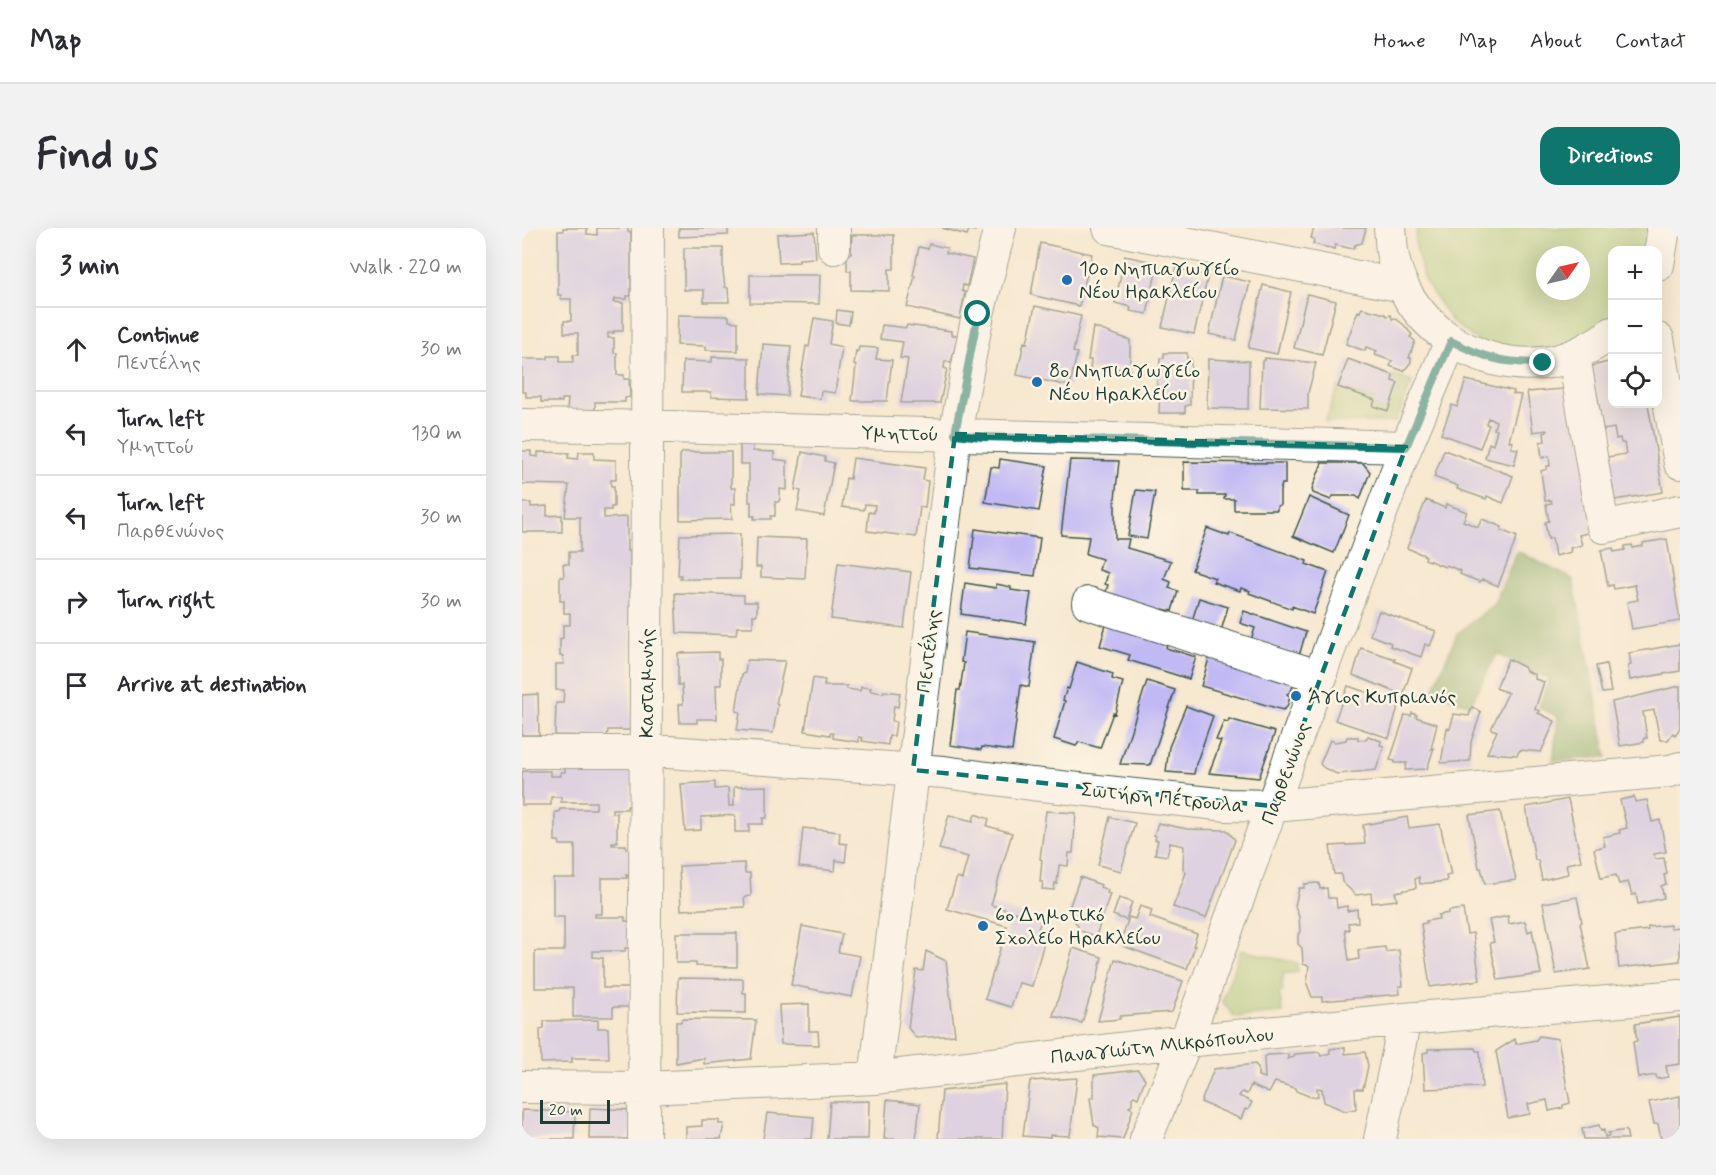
<!DOCTYPE html>
<html lang="en">
<head>
<meta charset="utf-8">
<style>
  body { margin:0; font-family:Mynerve,sans-serif; background:#f2f2f3; color:#2b2b33 }
  .controls { position:absolute; right:18px; top:18px; display:grid; overflow:hidden; border-radius:12px; box-shadow:0 6px 24px #0002 }
  .controls button { width:54px; height:54px; display:grid; place-items:center; padding:0; border:0; border-bottom:2px solid #e1e1e2; background:#fff; color:#2b2b33; font:30px sans-serif }
  .compass { position:absolute; left:1014px; top:18px; width:54px; height:54px; border-radius:50%; background:#fff; box-shadow:0 6px 24px #0002; rotate:56deg }
  .scale { position:absolute; left:18px; bottom:15px; width:70px; box-sizing:border-box; padding-left:6px; border:3px solid #1f3d34; border-top:0; font-size:16px; line-height:21px; white-space:nowrap; color:#1f3d34; -webkit-text-stroke:4px #fcf5e5; paint-order:stroke }
  .stop { position:absolute; width:18px; height:18px; margin:-14px; border:4px solid #0f766e; border-radius:50%; background:#fff }
  .stop.end { background:#0f766e; border-color:#fff; box-shadow:0 2px 6px #0008 }
  .list { margin:0; padding:0; list-style:none }
  h2 { display:flex; justify-content:space-between; align-items:center; height:78px; margin:0; padding:0 24px; font-size:26px }
  h2 small { font-size:20px; font-weight:400; color:#7c7c81 }
  .list li { display:grid; grid-template-columns:39px 1fr auto; gap:18px; align-items:center; box-sizing:border-box; height:84px; padding:0 24px; border-top:2px solid #e1e1e2 }
  .list b { display:block; font-size:22px; white-space:nowrap }
  .list p { margin:0; font-size:20px; white-space:nowrap; color:#7c7c81 }
  .list em { font-size:20px; font-style:normal; color:#7c7c81 }
  .icon { flex:none; width:33px; height:33px; fill:none; stroke:currentColor; stroke-width:2; stroke-linecap:round; stroke-linejoin:round }
  .map { position:relative; flex:none; width:1158px; height:911px; overflow:hidden; border-radius:18px }
  header { display:flex; align-items:center; gap:36px; box-sizing:border-box; height:84px; padding:0 30px; background:#fff; border-bottom:2px solid #e1e1e2 }
  header strong { font-size:28px }
  nav { display:flex; gap:33px; margin-inline-start:auto; font-size:21px }
  .intro { display:flex; align-items:center; justify-content:space-between; box-sizing:border-box; height:144px; padding:0 36px }
  h1 { margin:0; font-size:42px }
  .button { padding:15px 27px; border-radius:18px; background:#0f766e; color:#fff; font-size:21px; font-weight:700 }
  main { display:flex; gap:36px; padding:0 36px }
  aside { flex:1; background:#fff; border-radius:18px; box-shadow:0 6px 24px #0002 }
  .map>svg:first-child { display:block }
</style>
</head>
<body>
<header>
<strong>Map</strong>
<nav><a>Home</a><a>Map</a><a>About</a><a>Contact</a></nav>
</header>
<div class="intro"><h1>Find us</h1><a class="button">Directions</a></div>
<main>
<aside>
<h2>3 min<small>Walk · 220 m</small></h2>
<ul class="list">
<li><svg class="icon" aria-label="ahead" viewBox="0 0 24 24"><path d="M12 20V5M6 11l6-6 6 6"/></svg><div><b>Continue</b><p>Πεντέλης</p></div><em>30 m</em></li>
<li><svg class="icon" aria-label="left" viewBox="0 0 24 24"><path d="M17 20v-9H6M10 6l-5 5 5 5"/></svg><div><b>Turn left</b><p>Υμηττού</p></div><em>130 m</em></li>
<li><svg class="icon" aria-label="left" viewBox="0 0 24 24"><path d="M17 20v-9H6M10 6l-5 5 5 5"/></svg><div><b>Turn left</b><p>Παρθενώνος</p></div><em>30 m</em></li>
<li><svg class="icon" aria-label="right" viewBox="0 0 24 24"><path d="M7 20v-9h11M14 6l5 5-5 5"/></svg><div><b>Turn right</b></div><em>30 m</em></li>
<li><svg class="icon" aria-label="arrive" viewBox="0 0 24 24"><path d="M6 21V4h12l-3 4 3 4H6"/></svg><div><b>Arrive at destination</b></div></li>
</ul>
</aside>
<div class="map">
<svg width="1158" height="911" viewBox="0 0 1158 911">
  <rect width="100%" height="100%" fill="#fcf5e5"/>
  <filter id="ink" filterUnits="userSpaceOnUse"><feTurbulence type="fractalNoise" baseFrequency=".0167" numOctaves="2"/><feDisplacementMap in="SourceGraphic" scale="12" xChannelSelector="R" yChannelSelector="G"/><feConvolveMatrix kernelMatrix="1 2 1 2 8 2 1 2 1" color-interpolation-filters="sRGB"/></filter>
  <filter id="wash" filterUnits="userSpaceOnUse"><feTurbulence type="fractalNoise" baseFrequency=".008" numOctaves="4" result="noise"/><feDisplacementMap in="SourceGraphic" scale="24" xChannelSelector="R" yChannelSelector="G"/><feGaussianBlur stdDeviation="1.35" result="paint"/><feColorMatrix in="noise" values="0 0 0 0 0 0 0 0 0 0 0 0 0 0 0 0 0 1.4 0 .05"/><feComposite in="paint" operator="in"/></filter>
  <g filter="url(#wash)">
    <rect width="100%" height="100%" fill="#f7e8d0"/>
    <path fill="#a0c671" stroke="#608252" stroke-width="1.5" fill-rule="evenodd" d="M895 0H1126V22H1090V88L1066 107 1024 124 959 115 930 94 902 52 893 14ZM1023 27H1059V63H1023Z
      M871 147 890 154 874 194H803L816 159 853 172 852 178 875 155 870 153Z
      M719 722 775 735 776 744 761 746V754H759L761 763 757 766 761 785 713 789 700 773Z"/>
    <path fill="#80ab63" stroke="#50744c" stroke-width="1.5" d="M995 323 1051 351 1085 529 1031 533 1036 489 1017 479 1027 451 975 426 948 477 910 464 935 406 972 376Z"/>
    <g id="blocks">
      <path fill="#c1b9f4" d="M41 0H65V6L75 7V0H106V4H109V68H105V71H92L91 74 101 75V103H91L92 105H86V110H92V125H95V147H102V151H107L108 169 103 170V174H73V182H45L46 171H40V174H19V169H4V164H0V131H26V128H38V134H51V127H56V105H42V93H49V71H39V67H36V3H41Z
        M157 0H206V7L157 9Z
        M420 0H454L453 3 447 2 445 7Z
        M792 0H844L840 15 833 17 831 21 813 17 812 21 791 16 792 11 789 10Z
        M292 4 294 30 277 31V34L257 35 255 6Z
        M330 7H372V41H367V63L329 62V43H325V25H329Z
        M518 15 570 26 557 78 509 67Z
        M407 16 425 20 424 25 451 31 445 58 441 57 440 63 443 64 438 91 385 79 393 48 391 47 397 19 406 21Z
        M162 20H201V43L203 59 206 60 207 74H182V62H162Z
        M603 28 636 35 625 86 608 83 609 79 593 75Z
        M654 40 686 48 672 106 640 99Z
        M228 47H298L297 76 228 75Z
        M700 48 728 54 714 112 687 106Z
        M741 57 769 64 755 126 726 120Z
        M785 66 814 73 800 127 772 120Z
        M513 78 559 88 551 124 555 125 548 158 495 147 502 114 505 115Z
        M840 80 863 86 865 88 869 87 870 91 873 90 882 97 890 107 888 109 893 113 887 130H889V134L882 143 868 138 870 133 853 127 855 123 844 119 843 123 824 116 836 83 838 84Z
        M315 82 329 84 327 97 314 95Z
        M156 87 207 88V93L216 94V123L184 122V118L155 117Z
        M292 90 311 93 307 116 320 119 313 165 299 163 298 171 276 168 284 118 287 119Z
        M360 97 384 100 385 97 429 103V107H436L429 135 423 133 422 140 425 141 418 175H379L386 131 378 130 381 114 358 111Z
        M571 99 608 112V142L585 139 586 142H568L569 132H566Z
        M241 116 269 118 265 168 237 166Z
        M337 119 356 120 354 131 370 132 365 173H330L334 138 332 137 334 123 336 124Z
        M642 125H665V131H669L668 177 663 178V185H637L638 159H635V144H638V130H642Z
        M190 129 227 130V170L189 169V164H160L161 133 190 134Z
        M743 130 794 135 786 165V181L738 180 740 133 743 132Z
        M686 131 727 133 726 181 685 180Z
        M826 131 871 147 870 153 876 155 866 183 851 178 853 172 816 159Z
        M1090 133V176H1126L1141 264 1093 272 1085 229 1104 226 1102 215H1099L1098 210 1094 211 1092 200 1081 202 1070 138Z
        M944 152 992 163 991 166 999 167 987 213 991 214 989 220 996 221 992 237 963 230 967 215 971 217 975 202 972 201 974 193 966 190 964 196 967 197 958 220 919 206 930 177 935 179Z
        M1053 160 1073 303 1057 307 1060 317 1048 320 1049 324 1033 328 1030 310 1026 311 1023 294 1027 293 1024 276 1030 275 1029 272 1023 273 1019 243 1025 241V238H1028L1027 228 1020 230 1018 214 1023 213 1022 205 1025 204V202L1011 204 1005 164Z
        M218 215H231V223L252 224V231L265 233V262L258 261V271L256 274H253V288H249V291H232L233 288H229V274H227V236H218Z
        M922 222 991 248 981 275 965 268 964 271 935 261 936 258 912 249Z
        M0 223H9V228L16 229V224L47 225 46 230 56 231 57 224H72V231L94 232V252H89V258H92V279H89V282H82V290L105 289V323H108L109 502H86L85 508 33 507 34 475H41L42 462H34V436H42L41 428H38V411L41 410V397H48V385H42V373H38V349H42L41 336H47V324H58V289H43L47 257 0 256Z
        M161 224H209V260H213V276H209L210 291 158 292V227Z
        M280 224 303 229V233L312 235 302 288 275 283 279 263 273 262Z
        M331 230 403 240 401 252 406 253 403 280 398 279 394 309 345 303 347 284 352 285 353 277 343 276 342 282 320 279 324 250 328 251Z
        M478 231 525 238 517 283 463 274 469 239 477 240Z
        M548 232 597 233 593 271V311H607L605 320 649 333 642 351 649 354 647 360 656 363 650 383 641 381 638 389 582 370 586 357 583 356 586 345 577 342 580 331 564 326 567 309 539 307Z
        M662 234 763 235V256H760L758 263V277L755 278V282H712V271H702L703 267H677V263H662Z
        M800 235H841L848 244 838 271 834 268H811L809 272 791 265 790 261Z
        M614 262 633 264 625 311 606 308Z
        M787 269 827 287 812 325 771 308Z
        M904 272 923 280 924 276 945 284 941 293 956 299 960 291 980 299 979 302 995 309 976 358 960 351 958 354 938 346 939 343 924 337 923 339 903 331 904 328 885 320Z
        M0 275H9V279L25 278V288L40 287V304H0Z
        M685 300 707 308 708 305 785 333 784 336 806 344 791 386 770 378V381L727 365 728 363 719 360 718 363 691 354 693 350 670 342Z
        M453 301 518 310 513 348 448 340Z
        M218 306V351H158L159 347H156L158 307Z
        M235 309 285 311 283 351 239 349V339H234Z
        M1145 311 1158 393 1110 401 1105 374 1116 372 1113 357 1092 361 1091 357 1086 358 1079 322 1091 320 1092 324 1103 322V318L1110 317 1111 320 1121 318V315Z
        M316 335 389 344 382 400 309 391Z
        M443 355 474 360V356L489 359V362L509 365 504 396 439 386Z
        M153 365 222 367V374H235V387H231V399H215L214 407 155 405Z
        M677 370 706 379 699 403 670 393Z
        M722 383 784 404 777 428 729 412 733 400 718 395Z
        M857 383 914 403 908 418 903 416 899 429 868 418 869 415 848 407Z
        M587 386 646 412 644 420 674 429 667 451 606 432 608 427 578 418Z
        M443 404 513 414 507 459 499 457 490 523 460 519 459 522 428 517 435 462H438L442 435 439 434Z
        M1158 416V443L1108 452 1106 438 1109 437 1107 425Z
        M839 420 873 431 872 433 890 440 881 467 831 447Z
        M196 424V431H199V457H194L195 491H175V495H158L157 476H161L160 457H156V425Z
        M688 427 772 455 769 463 765 466 768 469 765 479 761 482 679 458Z
        M986 431 1002 439 1004 443 1013 447V451L1022 454 1013 481 1018 483 1016 485 1033 493 1019 524 998 522 995 527 965 525 975 503 969 501 986 465 974 460Z
        M225 432 263 433 254 476H256L251 505 215 502 218 484 214 483 220 446 223 445Z
        M555 434 591 446 590 451 601 454 593 486 591 485 578 520 557 514 554 518 532 511 543 473 541 472 545 460 547 461Z
        M1084 436 1089 464 1080 465 1074 438Z
        M291 450 303 452 302 458H325L324 461 338 463 339 459 349 460 348 463 361 465 362 463 378 465 376 479 372 478 370 493 374 494 372 508H367L366 517 340 513 341 510 337 509V514L311 510V505H308V507L283 503Z
        M625 453 653 462 628 537 598 536Z
        M826 458 877 475 867 510 813 492Z
        M1158 458V500L1153 507 1151 505 1146 512H1138L1132 482 1121 484 1125 510H1122V514L1098 518 1090 474Z
        M16 466 17 507H0V467Z
        M664 478 691 488 674 536 672 546 644 544 647 519Z
        M950 479 959 484 949 514 948 533 919 535 925 500 928 501 932 486 947 488Z
        M890 485 895 487 894 489 915 496 909 521 912 520 905 541 883 542 885 535H873V533L868 532 883 487 889 488Z
        M707 491 753 504 737 550 687 545 699 513 694 512 702 493 706 494Z
        M846 508 859 513 858 517 862 518 854 542 815 546 802 540 798 536 808 512 813 514 824 512 825 509H836V512L844 511Z
        M43 539H109V578H105V581H90V585H95V614H90V617H104V620H108L107 648 104 647 105 650H80V686H73V689H103V693H107L108 720H103V723H71V729L81 730V760H107V779H91V789H51V760H13V723H42V689H31V650H53V617H38L37 613H33V584H37L38 581H74V574H39V569H29V577H0V546L1 543H28V548H39V544H43Z
        M193 554V561L206 560 207 578H212V559L245 558V590H241V596H227V604H213V587L179 589V602L163 603 159 556Z
        M1112 569 1113 574 1125 572 1130 594 1138 592 1144 624 1132 626 1133 631 1142 630 1145 646 1142 647 1144 656 1139 658 1142 670 1116 676 1114 666 1110 667 1106 654 1097 656 1094 647 1079 650 1072 621 1083 618 1081 609 1098 605 1097 602 1105 600 1098 572Z
        M1046 571 1059 633 1044 636 1046 646 1020 652 1016 632H1013L1004 579Z
        M524 583 554 585 551 625H547L546 638 537 637 535 656 533 655 532 662 520 661 521 654H518L520 632 518 631Z
        M978 583 994 652 963 656 959 640H957L947 587Z
        M453 586 467 591 465 598 490 605 469 677 519 692 515 705 524 707 510 758 497 755 489 779 463 771 485 698 425 681 435 649 440 651 446 629 417 621 427 587 451 593Z
        M588 589 613 595 599 643 576 637Z
        M885 589 887 600 918 596 929 647 924 648 925 653 898 656 897 649 893 651 894 660 873 664 875 672 850 675 849 665 834 667 820 654 819 646H812L808 618 843 616 841 597Z
        M636 595 665 601 705 602 713 612 684 690 651 679 664 645 661 640 662 618 648 615 645 628 633 626 636 612H633L634 608 632 607Z
        M281 600 318 604 317 615 325 616 323 634 314 632 313 643 277 639Z
        M222 635 223 645H228L229 668 222 669 223 679 159 682 157 638Z
        M558 649 579 657 578 659 586 662 585 665 588 666 574 708 555 702 556 698 546 683Z
        M797 655 798 661 805 660 806 670H814L815 680 825 678V683L835 681 836 694 826 695 827 702 823 701 827 733 837 731 836 722 863 719 864 724 877 722 881 758H877L878 766 800 773V769H790L785 756 787 738 781 736 780 720 776 716V707L778 703 777 689 773 678 777 660H782V656Z
        M1055 669 1060 694 1058 695 1068 741 1034 746 1021 675Z
        M597 670 610 674 604 692 591 687Z
        M618 678 630 682 628 689 675 706 671 718H673L665 741 601 718 602 713 599 712 607 689 613 691Z
        M941 681 945 706 951 705 958 752 908 759 899 696 904 695V693L917 691 916 687 927 685V683Z
        M986 688 987 696 1003 693 1006 704 1010 702 1019 746 976 752 968 715 972 714 967 692Z
        M1148 697V700L1158 699V733L1097 740 1093 706 1126 702V699Z
        M280 698 320 706 316 724 338 728 330 769 269 757Z
        M154 705H215V739L174 738V735H154Z
        M551 720 580 729 574 756H572L560 795 531 788Z
        M404 723 424 733 433 807 394 810 386 800 394 742 401 743Z
        M593 731 661 753 650 784 598 788V791L576 793Z
        M156 750 221 751V765H224V785L155 784Z
        M287 776V803H296L297 817 259 816 257 777Z
        M1158 789V836L1144 838 1146 849 1135 851 1134 847 1116 850 1111 814 1115 813 1113 796Z
        M160 791 234 792 229 831 182 836V830L154 835V794H159Z
        M76 792V800H86L87 830H50V834L19 835 18 801 22 800V793Z
        M1017 808 1036 811 1048 875 1041 877V880L1027 883 1025 872 1006 876 1008 886 986 890 974 823 993 811 994 816 1014 812Z
        M823 819V826L843 824 846 838 841 861H833L834 881 823 883 802 874 800 861 795 860 796 868 789 869 774 863 773 860 753 854 747 865 729 857 725 866 720 864 717 868 730 874 726 882 723 881 719 891 679 874 692 841 733 836 736 840V848L743 850 742 829 745 827 766 826V831L772 829 773 826 797 824 799 828 808 825V821Z
        M953 820 954 823H958L960 859 903 861 901 825 906 824V821Z
        M616 842 623 851 616 870 612 868 610 870V876L607 879 611 881 601 911 576 909 577 900 572 897 568 870 572 869V847Z
        M555 850 548 908 528 907V910L501 908 508 853Z
        M483 856 480 911H416L420 863Z
        M1158 868V910L1139 911 1136 896H1132L1127 874Z
        M365 872 398 876 394 911H362Z
        M347 873 346 911H305L308 874Z
        M68 880 109 882 108 911H67Z
        M0 882 53 884 52 911H0Z
        M245 885 292 889 290 911H241Z
        M180 892H197V896H202L199 911H164V899L180 898Z
        M1077 897 1079 903 1082 902 1083 909 1087 908 1086 905 1104 902 1106 911H1062L1060 901Z"/>
    </g>
  </g>
  <g filter="url(#ink)">
    <use href="#blocks" fill-opacity="0" stroke="#3f574b" stroke-width="1.5"/>
    <g fill="none" stroke-linecap="round" stroke-linejoin="round">
      <g stroke="#3f574b" stroke-width="34">
        <path id="minor" d="M587 0 881 58
          M868 0C869 7 869 15 870 23 880 93 951 142 1020 135 1046 133 1069 120 1090 105
          M312 20V0
          M1136 37 1141 7 1140 0
          M1136 111 1158 235
          M1052 128 1081 299 1158 283
          M0 197 147 199 884 219
          M566 375 799 449
          M0 524H147L422 544 510 556 706 577 751 578 1148 543 1158 540
          M353 850 433 206 456 86 478 0
          M0 859 122 860 353 850 664 813 883 791 1158 768
          M122 911 126 0
          M624 911 664 813 813 406 884 219 929 113
          M858 911 883 791"/>
      </g>
      <use href="#minor" stroke="#fff" stroke-width="32"/>
    </g>
  </g>
  <g fill="none" stroke-linecap="round" stroke-linejoin="round" filter="url(#ink)">
    <path stroke="#0f766e" stroke-width="8" d="M456 86 433 206 461 209 884 219 929 113C965 131 980 135 1021 135"/>
  </g>
  <path d="M0 0H1158V911H0ZM433 206 884 219 751 578 391 542Z" fill="#f7e8d0" fill-opacity=".55" fill-rule="evenodd"/>
  <path fill="none" stroke="#0f766e" stroke-width="4.5" stroke-dasharray="12 8" stroke-linejoin="round" d="M433 206 884 219 751 578 391 542Z"/>
  <g fill="#1f6fb2" stroke="#fcf5e5" stroke-width="2">
    <circle cx="545" cy="52" r="6"/>
    <circle cx="515" cy="154" r="6"/>
    <circle cx="774" cy="468" r="6"/>
    <circle cx="461" cy="698" r="6"/>
  </g>
  <g text-anchor="middle" stroke-width="5" stroke-linejoin="round" paint-order="stroke">
    <g font-size="20" fill="#1f3d34" stroke="#fcf5e5" text-anchor="start">
      <text x="557" y="47">10ο Νηπιαγωγείο<tspan x="557" dy="23">Νέου Ηρακλείου</tspan></text>
      <text x="527" y="149">8ο Νηπιαγωγείο<tspan x="527" dy="23">Νέου Ηρακλείου</tspan></text>
      <text x="786" y="475">Άγιος Κυπριανός</text>
      <text x="473" y="693">6ο Δημοτικό<tspan x="473" dy="23">Σχολείο Ηρακλείου</tspan></text>
    </g>
    <g font-size="20" fill="#1f3d34" stroke="#fcf5e5">
      <text transform="translate(378 205) rotate(1)" y="7">Υμηττού</text>
      <text transform="translate(406 423) rotate(-83)" y="7">Πεντέλης</text>
      <text transform="translate(124 455) rotate(-90)" y="7">Κασταμονής</text>
      <text transform="translate(763 545) rotate(-70)" y="7">Παρθενώνος</text>
      <text transform="translate(641 569) rotate(6)" y="7">Σωτήρη Πέτρουλα</text>
      <text transform="translate(640 817) rotate(-6)" y="7">Παναγιώτη Μικρόπουλου</text>
    </g>
  </g>
</svg>
<div class="controls">
<button>+</button>
<button>−</button>
<button><svg class="icon" aria-label="locate" viewBox="0 0 24 24"><circle cx="12" cy="12" r="6"/><path d="M12 2v4M12 18v4M2 12h4M18 12h4"/></svg></button>
</div>
<svg class="compass" viewBox="-18 -18 36 36"><path d="M0-13l5 13h-10z" fill="#e53935"/><path d="M0 13l5-13h-10z" fill="#7c7c81"/></svg>
<div class="scale">20 m</div>
<div class="stop" style="left:456px;top:86px"></div>
<div class="stop end" style="left:1021px;top:135px"></div>
</div>
</main>
</body>
</html>
